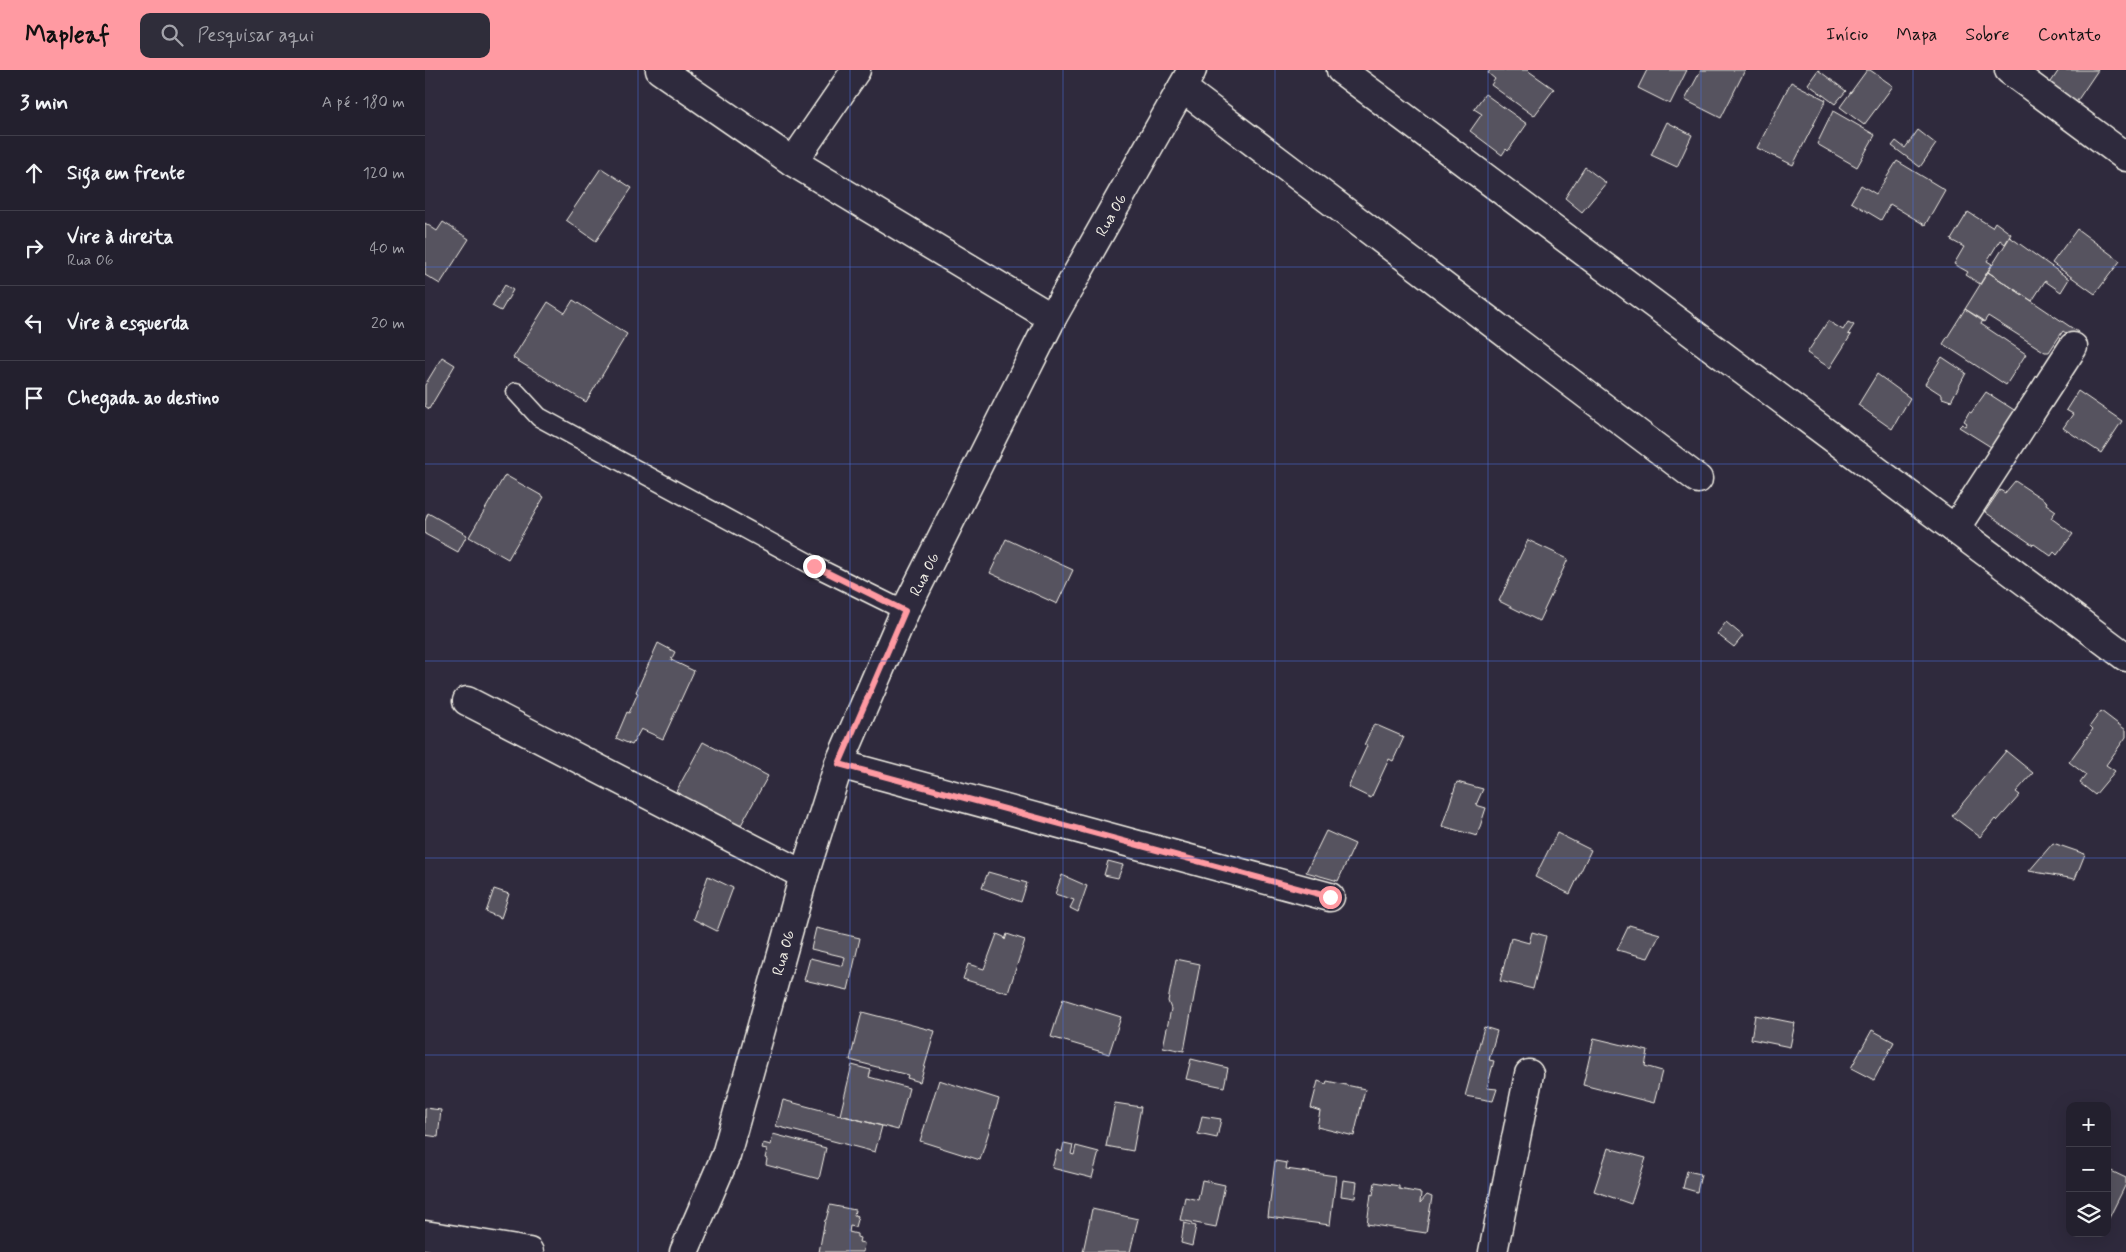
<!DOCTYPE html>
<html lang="pt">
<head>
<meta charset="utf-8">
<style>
  body { margin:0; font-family:Mynerve,sans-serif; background:#2f2d3a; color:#f1f3f6 }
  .controls { position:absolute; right:15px; bottom:15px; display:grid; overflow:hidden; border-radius:10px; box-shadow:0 5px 20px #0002 }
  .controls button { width:45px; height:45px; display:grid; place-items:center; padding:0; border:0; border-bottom:1px solid #403e4a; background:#23202e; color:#f1f3f6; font:25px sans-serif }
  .stop { position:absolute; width:15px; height:15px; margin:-11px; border:4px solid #ff9aa2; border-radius:50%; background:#fff }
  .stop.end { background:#ff9aa2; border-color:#fff; box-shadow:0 1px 5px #0008 }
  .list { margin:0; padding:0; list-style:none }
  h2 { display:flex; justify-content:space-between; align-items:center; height:65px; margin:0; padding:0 20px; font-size:21px }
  h2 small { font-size:16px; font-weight:400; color:#a3a3aa }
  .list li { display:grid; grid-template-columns:32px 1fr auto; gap:15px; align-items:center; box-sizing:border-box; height:75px; padding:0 20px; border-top:1px solid #403e4a }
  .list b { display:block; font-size:19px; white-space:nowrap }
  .list p { margin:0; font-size:16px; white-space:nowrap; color:#a3a3aa }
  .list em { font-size:16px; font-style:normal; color:#a3a3aa }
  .icon { flex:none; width:28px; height:28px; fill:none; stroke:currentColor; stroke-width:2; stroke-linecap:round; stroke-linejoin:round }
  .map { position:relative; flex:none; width:1701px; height:1182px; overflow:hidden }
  header { display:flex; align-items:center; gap:30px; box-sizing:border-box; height:70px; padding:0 25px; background:#ff9aa2; color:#111 }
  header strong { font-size:24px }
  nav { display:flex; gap:28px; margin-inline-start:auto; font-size:18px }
  .search { width:350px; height:45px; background:#2f2d3a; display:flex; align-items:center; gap:12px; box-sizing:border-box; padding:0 18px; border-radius:10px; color:#a3a3aa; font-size:19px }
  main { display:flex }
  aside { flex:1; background:#23202e }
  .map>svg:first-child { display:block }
</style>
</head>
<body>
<header>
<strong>Mapleaf</strong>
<div class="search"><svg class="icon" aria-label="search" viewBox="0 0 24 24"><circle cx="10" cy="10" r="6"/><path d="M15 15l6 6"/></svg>Pesquisar aqui</div>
<nav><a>Início</a><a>Mapa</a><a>Sobre</a><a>Contato</a></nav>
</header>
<main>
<aside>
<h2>3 min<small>A pé · 180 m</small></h2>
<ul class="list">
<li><svg class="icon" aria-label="ahead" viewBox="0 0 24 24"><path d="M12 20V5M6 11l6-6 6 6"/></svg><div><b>Siga em frente</b></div><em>120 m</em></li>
<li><svg class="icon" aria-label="right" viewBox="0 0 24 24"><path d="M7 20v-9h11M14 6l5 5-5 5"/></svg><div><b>Vire à direita</b><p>Rua 06</p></div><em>40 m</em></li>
<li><svg class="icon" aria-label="left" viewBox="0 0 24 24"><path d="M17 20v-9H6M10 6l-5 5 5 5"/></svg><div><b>Vire à esquerda</b></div><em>20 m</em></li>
<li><svg class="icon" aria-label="arrive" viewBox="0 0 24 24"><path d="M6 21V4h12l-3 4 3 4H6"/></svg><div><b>Chegada ao destino</b></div></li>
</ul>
</aside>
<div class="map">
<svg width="1701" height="1182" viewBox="0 0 1701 1182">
  <rect width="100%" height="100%" fill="#2f2a3d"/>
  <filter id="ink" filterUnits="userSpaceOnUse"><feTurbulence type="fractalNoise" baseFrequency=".02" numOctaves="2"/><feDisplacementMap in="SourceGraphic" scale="10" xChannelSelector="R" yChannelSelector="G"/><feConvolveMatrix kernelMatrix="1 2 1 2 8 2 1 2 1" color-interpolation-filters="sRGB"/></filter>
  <g filter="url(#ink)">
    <path fill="#56525f" stroke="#f4f1e8" d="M1065 0H1102L1129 19 1109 46 1066 15 1070 9 1063 3Z
      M1222 0H1262L1245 34 1213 18Z
      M1276 0H1320L1296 48 1260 30Z
      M1393 0 1421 21 1410 34 1383 14Z
      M1442 0H1445L1468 16 1439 55 1415 37Z
      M1634 0H1673L1650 34 1624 15Z
      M1366 12 1401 30 1368 95 1332 78Z
      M1060 24 1102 54 1083 81 1081 79 1077 85 1045 61 1057 44 1049 39Z
      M1408 41 1450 65 1432 97 1392 74Z
      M1242 52 1267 65 1252 97 1226 85Z
      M1493 60 1511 74 1495 97 1467 76 1471 71 1480 78Z
      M1472 91 1520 120 1500 155 1465 134 1456 150 1426 132 1436 115 1451 124Z
      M1160 97 1181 113 1157 142 1140 128Z
      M176 98 207 118 171 171 141 150Z
      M1543 142 1567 157 1570 152 1586 164 1580 174 1575 170 1562 191 1567 194 1555 214 1541 205 1543 202 1529 194 1539 177 1526 170Z
      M18 152 44 169 15 214 0 205V153L12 161Z
      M1652 159 1695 191 1670 224 1627 193Z
      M1585 167 1644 209 1636 222 1620 211 1607 231 1563 202Z
      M1563 202 1607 231 1653 262 1648 268 1638 261 1624 282H1620L1563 246 1559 252 1540 239Z
      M80 215 88 220 76 241 67 236Z
      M148 230 202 264 161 332 88 288 123 232 140 243Z
      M1540 239 1558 250 1556 254 1601 284 1581 315 1518 274Z
      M1403 251 1418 260 1423 252 1429 255 1423 264 1426 265 1405 298 1382 283Z
      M17 287 30 295 4 339 0 336V315Z
      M1517 287 1541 303 1526 331 1517 328V325L1500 314Z
      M1452 304 1485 328 1467 359 1433 335Z
      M1653 321 1697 351 1676 383 1638 358 1648 344 1641 340Z
      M1561 322 1597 345 1574 382 1534 357 1537 354 1540 356 1542 353 1539 351 1544 342 1546 343Z
      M80 405 119 427 83 489 44 467Z
      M1590 411 1622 432 1621 434 1631 441 1626 448 1648 464 1632 485 1629 482 1626 486 1609 474 1608 475 1560 442 1575 420 1580 423Z
      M3 443 42 465 33 482 0 464V451Z
      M581 469 648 500 632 534 565 503Z
      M1103 470 1143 489 1114 551 1074 531Z
      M1301 552 1318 566 1309 577 1292 564Z
      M233 573 250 582 246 590 269 601 238 669 216 659 207 675 191 668 202 642 204 643 213 623 211 622Z
      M1676 641 1701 660V667L1681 695 1690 701 1670 725 1655 713 1661 705 1644 692 1668 659 1665 656Z
      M949 654 979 667 968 691 964 689 946 728 923 717 942 676 939 675Z
      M278 672 343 706 311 764 247 729Z
      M1581 681 1608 703 1591 722 1595 725 1572 751 1570 749 1555 767 1527 746Z
      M1032 712 1058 719 1051 735 1061 738 1052 766 1017 756Z
      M901 761 930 774 913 811 881 802Z
      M1132 763 1166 780 1145 824 1110 807Z
      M1628 773 1660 784 1650 809 1604 801Z
      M683 791 698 795 693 808 679 805Z
      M563 802 602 813 596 832 557 818Z
      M637 805 662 816 653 842 645 838 649 830 630 824Z
      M283 806 308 818 292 861 268 849Z
      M69 819 84 824 76 848 61 842Z
      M1204 855 1235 864 1223 888 1192 880Z
      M391 858 435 868 423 920 379 910 385 888 418 896 420 887 386 879Z
      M1107 862 1121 866 1108 919 1075 911 1086 868 1104 873Z
      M572 864 579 867 580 870 582 864 600 870 583 923 538 909 543 894 559 899Z
      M751 889 775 894 759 981 738 977 746 939 743 931Z
      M638 929 696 947 684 984 626 967Z
      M437 942 510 961 495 1012 482 1008 483 1005 425 990Z
      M1330 945 1370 953 1365 977 1326 969Z
      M1059 957 1072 961 1064 990 1069 991 1062 1018 1072 1019 1068 1031 1040 1026Z
      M1447 960 1469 972 1449 1010 1426 998Z
      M1169 968 1223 981 1220 996 1237 1001 1229 1033 1158 1015Z
      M766 989 803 998 799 1017 761 1009Z
      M427 995 446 1000 444 1007 484 1018 473 1060 415 1045Z
      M514 1010 574 1029 555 1090 495 1071Z
      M893 1011 901 1014 902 1011 940 1019 929 1066 892 1057 895 1041 886 1038Z
      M358 1030 457 1056 450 1082 351 1056Z
      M690 1033 716 1037 708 1081 681 1076Z
      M0 1038 16 1040 13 1067 0 1065Z
      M777 1046 796 1049 792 1068 773 1064Z
      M348 1064 401 1078 394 1109 341 1095 342 1089 340 1088 342 1080 337 1079 338 1073 346 1075Z
      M639 1073 648 1075 646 1084 649 1085 651 1076 674 1082 667 1108 627 1098 632 1080 637 1082Z
      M1183 1078 1221 1088 1206 1134 1169 1121Z
      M850 1091 862 1093 861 1099 911 1106 905 1155 843 1147Z
      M1682 1099 1701 1108V1114L1683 1150Z
      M1262 1101 1276 1104 1272 1122 1258 1118Z
      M777 1110 800 1115 791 1157 755 1150 760 1127 773 1130Z
      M918 1110 932 1112 930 1128 916 1126Z
      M950 1112 974 1116V1119L996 1123 995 1133 1002 1125 1007 1127 1001 1163 942 1154 946 1124 948 1125Z
      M405 1135 430 1140 429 1145 433 1146 430 1157 425 1156 424 1162 432 1164V1167L435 1168 434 1172 439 1173 438 1182H394L400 1150H401Z
      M667 1139 713 1149 705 1182H658Z
      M759 1153 771 1156 767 1176 756 1173Z"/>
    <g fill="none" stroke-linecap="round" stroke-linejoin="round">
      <g stroke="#f4f1e8" stroke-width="21">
        <path id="service" d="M91 322 114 347 389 496 480 541"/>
      </g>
      <g stroke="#f4f1e8" stroke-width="31">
        <g id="minor">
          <path d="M235 0 368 92 627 248"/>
          <path d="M916 0 1701 587"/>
          <path d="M1584 0 1701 87"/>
          <path d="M757 18 1273 409"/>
          <path d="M368 92 431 0"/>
          <path d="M1530 459 1648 277"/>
          <path d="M42 631 379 805"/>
          <path d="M414 694 905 827"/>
          <path id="s1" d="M259 1182 301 1085 379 805 414 694 480 541 627 248 767 0"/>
          <path d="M1068 1182 1104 1004"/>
        </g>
      </g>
      <g stroke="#f4f1e8" stroke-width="31">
        <path id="tertiary" d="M0 1165 104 1182"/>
      </g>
      <use href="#service" stroke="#2f2a3d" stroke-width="18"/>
      <use href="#minor" stroke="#2f2a3d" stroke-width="28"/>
      <use href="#tertiary" stroke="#2f2a3d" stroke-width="28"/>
    </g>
  </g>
  <g fill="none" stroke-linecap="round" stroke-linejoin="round" filter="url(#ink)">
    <path stroke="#ff9aa2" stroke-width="6" d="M389 496 480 541 414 694 905 827"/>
  </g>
  <path fill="none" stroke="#486fdb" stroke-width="1" stroke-opacity="0.55" d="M213 0V1182M425 0V1182M638 0V1182M850 0V1182M1063 0V1182M1276 0V1182M1488 0V1182M0 197H1701M0 394H1701M0 591H1701M0 788H1701M0 985H1701"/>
  <g text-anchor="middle" stroke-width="4" stroke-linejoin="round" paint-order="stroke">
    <g font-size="16" fill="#f4f1e8" stroke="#2f2a3d">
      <text dy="6" stroke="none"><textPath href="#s1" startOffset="1126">Rua 06</textPath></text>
      <text dy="6" stroke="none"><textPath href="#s1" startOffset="721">Rua 06</textPath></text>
      <text dy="6" stroke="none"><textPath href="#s1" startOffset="316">Rua 06</textPath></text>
    </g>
  </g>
</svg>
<div class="controls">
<button>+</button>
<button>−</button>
<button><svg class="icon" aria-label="layers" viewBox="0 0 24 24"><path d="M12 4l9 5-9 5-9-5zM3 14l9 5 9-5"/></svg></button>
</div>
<div class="stop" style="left:905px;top:827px"></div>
<div class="stop end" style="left:389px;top:496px"></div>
</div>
</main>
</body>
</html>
